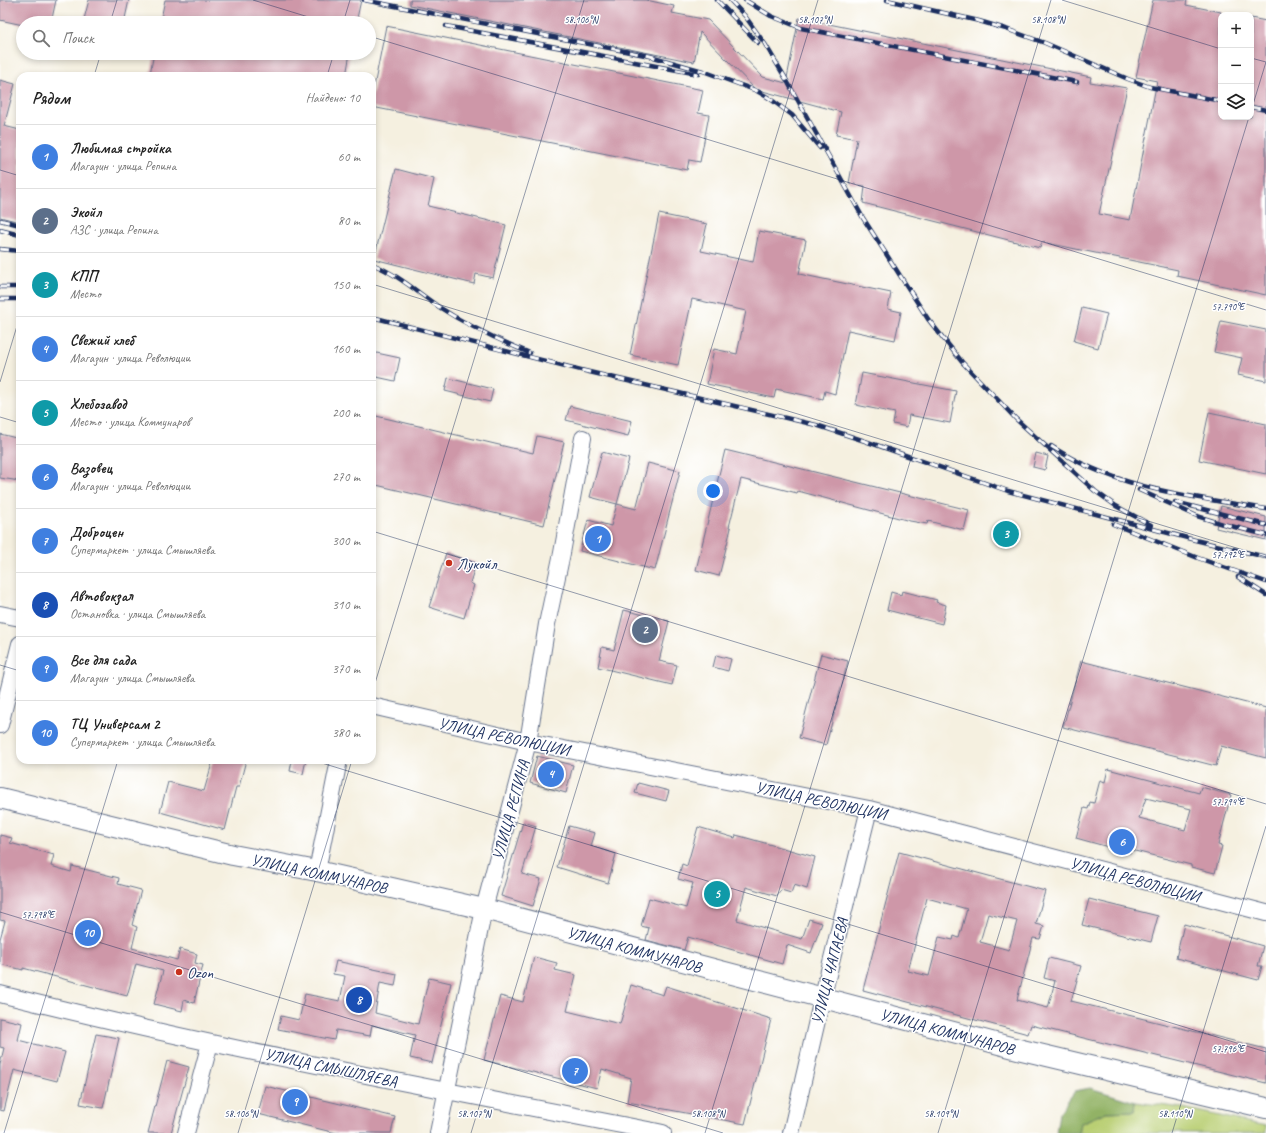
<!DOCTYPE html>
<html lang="ru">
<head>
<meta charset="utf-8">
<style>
  body { margin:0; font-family:Caveat,sans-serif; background:#f6f6f6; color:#222 }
  .controls { position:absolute; right:12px; top:12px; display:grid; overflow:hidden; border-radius:8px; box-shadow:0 2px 6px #0003 }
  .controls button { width:36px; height:36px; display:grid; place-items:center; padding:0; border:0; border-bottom:1px solid #e0e0e0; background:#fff; color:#222; font:20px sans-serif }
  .you { position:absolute; left:713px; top:491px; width:14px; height:14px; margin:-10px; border:3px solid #fff; border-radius:50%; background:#1a73e8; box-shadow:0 0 0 6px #1a73e833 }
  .badge { display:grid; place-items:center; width:26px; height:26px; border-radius:50%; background:#c8321e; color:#fff; font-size:13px; font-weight:700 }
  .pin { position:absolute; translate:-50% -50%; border:2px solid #fff; box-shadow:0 1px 4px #0006 }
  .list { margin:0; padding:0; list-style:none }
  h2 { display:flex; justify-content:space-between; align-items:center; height:52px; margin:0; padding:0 16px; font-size:17px }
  h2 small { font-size:13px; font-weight:400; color:#767676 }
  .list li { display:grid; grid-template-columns:26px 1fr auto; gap:12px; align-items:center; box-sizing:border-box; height:64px; padding:0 16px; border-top:1px solid #e0e0e0 }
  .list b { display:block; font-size:15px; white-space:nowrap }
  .list p { margin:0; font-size:13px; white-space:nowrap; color:#767676 }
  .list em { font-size:13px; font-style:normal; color:#767676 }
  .icon { flex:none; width:22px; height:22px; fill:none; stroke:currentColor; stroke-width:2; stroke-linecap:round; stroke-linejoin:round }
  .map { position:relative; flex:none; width:1266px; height:1133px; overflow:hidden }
  .search { position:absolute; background:#fff; box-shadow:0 2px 6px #0003; left:16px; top:16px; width:360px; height:44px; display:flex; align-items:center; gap:10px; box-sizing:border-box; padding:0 14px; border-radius:22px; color:#767676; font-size:15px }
  .panel { position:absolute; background:#fff; box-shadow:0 2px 6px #0003; left:16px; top:72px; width:360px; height:692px; border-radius:12px }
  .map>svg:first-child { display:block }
</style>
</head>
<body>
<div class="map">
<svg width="1266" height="1133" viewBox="0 0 1266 1133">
  <rect width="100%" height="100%" fill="#fff"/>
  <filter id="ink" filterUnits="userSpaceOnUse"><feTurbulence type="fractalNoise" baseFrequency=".025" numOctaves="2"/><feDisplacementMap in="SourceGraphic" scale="8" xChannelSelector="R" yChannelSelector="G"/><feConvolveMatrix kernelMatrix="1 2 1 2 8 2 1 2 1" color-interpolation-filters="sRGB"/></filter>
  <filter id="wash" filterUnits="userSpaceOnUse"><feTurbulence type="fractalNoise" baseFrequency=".012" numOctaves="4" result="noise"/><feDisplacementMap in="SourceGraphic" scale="16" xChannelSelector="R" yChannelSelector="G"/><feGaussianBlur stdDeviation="0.9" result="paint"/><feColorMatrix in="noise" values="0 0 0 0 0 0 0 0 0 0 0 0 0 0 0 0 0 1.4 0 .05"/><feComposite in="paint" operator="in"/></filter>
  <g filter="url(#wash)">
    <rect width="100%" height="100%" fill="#f5f0e0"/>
    <path fill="#b9cf73" stroke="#6a7f68" d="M1135 1102 1183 1108 1266 1126V1133H1079L1081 1123 1106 1112 1134 1111Z"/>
    <path fill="#92b265" stroke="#567062" d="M1090 1088 1135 1102 1134 1111 1106 1112 1081 1123 1079 1133H1056L1059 1113 1075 1091Z"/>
    <g id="blocks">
      <path fill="#ce97a8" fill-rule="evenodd" d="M0 0H56L51 23H23V25L0 20Z
        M89 0H129L124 23H83Z
        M165 0H361L356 23H160Z
        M410 0H646L674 6 672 13 708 20 763 77 786 83 799 18 1091 77 1090 82 1127 88 1099 214 1130 220 1157 81 1136 77 1153 0H1187L1186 5 1221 12V117H1251V18L1266 21V295L1177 276 1178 270 1042 242 1040 248 863 203 865 186 849 183 857 139 836 135 841 112 755 89 700 32 694 62 410 5Z
        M386 26 703 90 698 113 709 115 700 162 689 160 687 170 372 107V97Z
        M154 53H350L346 76H158L150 74Z
        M0 80 15 84 4 126 20 130V222L0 217Z
        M396 169 434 179 428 206 506 225 493 278 476 274 474 284 374 259Z
        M659 214 707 224 701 251 753 262 759 231 806 240 799 274 891 293 888 309 901 312 895 340 848 330 835 394 825 391 823 399 776 389 774 398 707 384 714 349 737 354 746 311 692 299 678 365 630 355Z
        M1082 308 1107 314 1098 348 1074 341Z
        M1221 321 1266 330V381L1238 375 1242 358 1214 352Z
        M372 352 400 358 395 381 372 376Z
        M862 373 956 391 950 423 909 415 907 427 893 424 895 413 856 405Z
        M448 378 493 389 490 402 445 391Z
        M570 406 632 421 628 436 566 420Z
        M1209 412 1266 424V474L1199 460Z
        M372 415 533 453 537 436 564 442 544 525 372 484Z
        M0 434 20 439V481L0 478Z
        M725 450 969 510 964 530 928 521 927 524 910 521 798 491 797 493 741 479 729 527 731 528 719 576 696 570Z
        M602 452 629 459 617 504 590 497Z
        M1036 453 1048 456 1045 470 1033 467Z
        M648 463 680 471 655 570 580 551 588 520 611 526 617 504 636 509Z
        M1221 506 1266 517V540L1216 528Z
        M1001 526 1014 530 1009 548 996 544Z
        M446 553 476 563 470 583 474 585 464 618 429 607Z
        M902 591 937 600 936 602 946 605 942 624 887 610 891 592 901 595Z
        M624 610 669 621 659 661 677 665 672 685 598 667 602 647 614 650Z
        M821 654 848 661 826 745 799 738Z
        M716 655 731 659 728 671 713 667Z
        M1081 661 1266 708V758L1221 746 1216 766 1063 727Z
        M537 756 573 765 566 793 530 783Z
        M213 760H246L239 787H236L225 830 160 812 168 782 204 791Z
        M292 760H306L303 774 290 771Z
        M1108 769 1199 793 1201 787 1231 795 1218 845 1222 846 1215 873 1191 867V865L1131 850 1130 853 1076 838 1084 808 1088 809 1090 802 1094 803 1100 780 1105 782ZM1146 798 1191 809 1185 830 1139 818Z
        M638 783 669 791 666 801 635 793Z
        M523 822 536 826 522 874 541 879 533 906 501 896Z
        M569 826 595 833 591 846 616 854 608 883 557 867Z
        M698 827 735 838 736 835 815 857 807 889 794 885 791 893 781 890 777 896 746 887 737 920 802 939 809 919 822 923 811 953 787 945 782 964 688 937 684 950 646 940 649 928 641 926 649 898 686 908 693 883 678 879 682 864 687 866Z
        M0 835 12 838 10 843 54 855 51 866 71 872 72 866 119 878 118 884 141 890 132 925 137 927 132 948 177 960 180 949 197 954 195 963 203 965 194 1003 184 1000 182 1011 154 1004 163 971 136 964 127 996 23 968V970L0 964V939L5 921 0 920Z
        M899 852 1045 891 1036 924 1044 926 1040 939 1033 938 1017 1000 1048 1008 1055 981 1044 978 1049 958 1081 966 1071 1001 1266 1049V1083L1031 1025 1028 1034 863 990ZM927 898 967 909 959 938 954 936 953 940 939 937 929 976 908 971ZM988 914 1017 921 1009 950 980 942Z
        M1089 899 1158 916 1151 942 1082 925Z
        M1184 924 1263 946 1258 966H1262L1258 980 1176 958Z
        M534 957 557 963 555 970 576 975 567 1011 620 1024 631 985 663 995 666 986 771 1019 745 1124 627 1102 631 1078 602 1069 597 1088 484 1060 500 996 523 1002Z
        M336 961 397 974 395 986 380 983 375 1013 418 1024 429 978 451 983 432 1063 410 1058 415 1035 372 1025 370 1036 336 1030 334 1040 278 1029 281 1016 299 1020 305 994 340 1001 345 976 333 974Z
        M0 1018 22 1023 18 1040 65 1052 57 1081 14 1070 4 1111 0 1110V1065L4 1048 0 1047Z
        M96 1034 119 1038 103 1108 80 1104Z
        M167 1061 189 1067 171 1133H148Z
        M265 1086 395 1117 391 1133H336L258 1114Z"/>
    </g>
  </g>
  <g filter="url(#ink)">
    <use href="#blocks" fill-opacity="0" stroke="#67738c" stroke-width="1"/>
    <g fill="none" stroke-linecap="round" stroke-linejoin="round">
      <g stroke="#67738c" stroke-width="18">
        <path id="minor" d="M0 614 20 618
          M372 706 528 742 869 809 1266 913
          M0 725 20 644
          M317 871 339 760
          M0 994C219 1049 442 1090 663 1133
          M186 1133 210 1043
          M438 1133 484 909 528 742 547 624 562 553 583 438
          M791 1133 822 999 869 809"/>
      </g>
      <g stroke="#67738c" stroke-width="22">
        <path id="major" d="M0 798 233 855 317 871 484 909 1022 1050 1266 1108"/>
      </g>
      <use href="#minor" stroke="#fff" stroke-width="16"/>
      <use href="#major" stroke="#fff" stroke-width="20"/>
      <g stroke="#1b2f5e" stroke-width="4.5">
        <path id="rail" d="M364 0 650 56 703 71 757 91 769 98 792 115 820 148
          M717 0 758 43
          M730 0 745 16 765 44 786 79 863 218 928 319 962 362 1016 419 1095 491 1116 506 1151 525
          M745 0 771 16 801 28 1077 82
          M887 0 979 21 1006 29 1045 43 1128 79 1150 87 1221 101
          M446 26 698 74
          M1251 107 1266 110
          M0 220 20 225
          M0 230 20 235
          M0 249 20 251
          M372 264C397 274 417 292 439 307 468 326 498 340 530 353
          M0 287H20
          M0 299H20
          M372 317 585 371 816 425 865 441 1008 491 1195 540 1266 557
          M1051 446C1118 490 1190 496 1266 509
          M1139 490 1197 516 1223 524 1266 535
          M1175 502 1266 525
          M1113 524 1198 558 1266 582
          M1238 577 1266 595"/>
      </g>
      <use href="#rail" stroke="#fff" stroke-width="3" stroke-dasharray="9" stroke-linecap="butt"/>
    </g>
  </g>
  <path fill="none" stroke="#1b2f5e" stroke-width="1" stroke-opacity="0.45" d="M253 0 328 23M1062 0 1221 49M110 23 117 0M343 23 350 0M369 36 1266 310M1251 58 1266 62M94 76 101 53M327 76 334 53M1251 111 1266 62M0 170 20 176M372 284 1266 557M0 382 20 316M0 417 20 423M372 531 1266 804M0 665 20 671M372 693 584 0M312 760 1266 1052M0 912 723 1133M4 1133 118 760M238 1133 352 760M471 1133 818 0M705 1133 1051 0M938 1133 1249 117M1172 1133 1266 826"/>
  <g fill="#c8321e" stroke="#fff" stroke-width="1.5">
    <circle cx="449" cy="563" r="4"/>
    <circle cx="179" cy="972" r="4"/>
  </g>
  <g text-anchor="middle" stroke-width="3" stroke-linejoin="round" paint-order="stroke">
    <g font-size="16" fill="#1b2f5e" stroke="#fff" text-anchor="start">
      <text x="457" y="569">Лукойл</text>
      <text x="187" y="978">Ozon</text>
    </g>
    <g font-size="16" fill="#1b2f5e" stroke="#fff">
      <text transform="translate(504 736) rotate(12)" y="6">УЛИЦА РЕВОЛЮЦИИ</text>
      <text transform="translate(821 800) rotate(12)" y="6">УЛИЦА РЕВОЛЮЦИИ</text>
      <text transform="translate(510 810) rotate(-75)" y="6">УЛИЦА РЕПИНА</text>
      <text transform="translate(319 873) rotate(12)" y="6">УЛИЦА КОММУНАРОВ</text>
      <text transform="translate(1135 879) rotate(15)" y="6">УЛИЦА РЕВОЛЮЦИИ</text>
      <text transform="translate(634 949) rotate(15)" y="6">УЛИЦА КОММУНАРОВ</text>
      <text transform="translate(829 971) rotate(-76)" y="6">УЛИЦА ЧАПАЕВА</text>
      <text transform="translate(947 1031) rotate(15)" y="6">УЛИЦА КОММУНАРОВ</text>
      <text transform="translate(331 1067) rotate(12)" y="6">УЛИЦА СМЫШЛЯЕВА</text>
    </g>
  </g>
  <g font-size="10" text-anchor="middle" fill="#1b2f5e" stroke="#fff" stroke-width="3" stroke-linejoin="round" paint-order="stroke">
    <text x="581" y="23">58.106°N</text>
    <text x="815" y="23">58.107°N</text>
    <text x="1048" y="23">58.108°N</text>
    <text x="1228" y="310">57.790°E</text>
    <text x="1228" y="558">57.792°E</text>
    <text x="1228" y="805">57.794°E</text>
    <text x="38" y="918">57.798°E</text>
    <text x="1228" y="1052">57.796°E</text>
    <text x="241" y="1117">58.106°N</text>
    <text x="474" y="1117">58.107°N</text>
    <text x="708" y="1117">58.108°N</text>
    <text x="941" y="1117">58.109°N</text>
    <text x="1175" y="1117">58.110°N</text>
  </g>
</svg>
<div class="controls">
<button>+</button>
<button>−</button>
<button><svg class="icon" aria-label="layers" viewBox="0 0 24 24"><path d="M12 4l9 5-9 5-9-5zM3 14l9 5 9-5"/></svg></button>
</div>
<div class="you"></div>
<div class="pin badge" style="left:598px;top:539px;background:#3f7fe0">1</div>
<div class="pin badge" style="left:645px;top:630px;background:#5c6f8a">2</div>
<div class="pin badge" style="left:1006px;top:534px;background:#0f9aa8">3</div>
<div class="pin badge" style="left:551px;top:774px;background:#3f7fe0">4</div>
<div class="pin badge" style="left:717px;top:894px;background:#0f9aa8">5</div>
<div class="pin badge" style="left:1122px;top:842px;background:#3f7fe0">6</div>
<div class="pin badge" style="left:575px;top:1071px;background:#3f7fe0">7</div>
<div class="pin badge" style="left:359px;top:1000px;background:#1a4fb4">8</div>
<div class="pin badge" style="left:295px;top:1102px;background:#3f7fe0">9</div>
<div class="pin badge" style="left:88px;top:933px;background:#3f7fe0">10</div>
<div class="search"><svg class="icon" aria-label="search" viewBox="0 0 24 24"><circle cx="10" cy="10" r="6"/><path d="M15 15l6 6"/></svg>Поиск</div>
<section class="panel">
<h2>Рядом<small>Найдено: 10</small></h2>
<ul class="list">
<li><span class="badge" style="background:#3f7fe0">1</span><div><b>Любимая стройка</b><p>Магазин · улица Репина</p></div><em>60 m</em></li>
<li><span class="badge" style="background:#5c6f8a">2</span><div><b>Экойл</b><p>АЗС · улица Репина</p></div><em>80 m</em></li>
<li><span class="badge" style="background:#0f9aa8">3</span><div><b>КПП</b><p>Место</p></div><em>150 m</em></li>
<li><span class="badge" style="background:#3f7fe0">4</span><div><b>Свежий хлеб</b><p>Магазин · улица Революции</p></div><em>160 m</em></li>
<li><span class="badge" style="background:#0f9aa8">5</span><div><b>Хлебозавод</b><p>Место · улица Коммунаров</p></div><em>200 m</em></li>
<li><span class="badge" style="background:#3f7fe0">6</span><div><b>Вазовец</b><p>Магазин · улица Революции</p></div><em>270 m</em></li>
<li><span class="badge" style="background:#3f7fe0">7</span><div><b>Доброцен</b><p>Супермаркет · улица Смышляева</p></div><em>300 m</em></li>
<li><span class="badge" style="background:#1a4fb4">8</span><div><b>Автовокзал</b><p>Остановка · улица Смышляева</p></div><em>310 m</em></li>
<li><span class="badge" style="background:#3f7fe0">9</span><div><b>Все для сада</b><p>Магазин · улица Смышляева</p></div><em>370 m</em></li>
<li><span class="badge" style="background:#3f7fe0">10</span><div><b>ТЦ Универсам 2</b><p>Супермаркет · улица Смышляева</p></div><em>380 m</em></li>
</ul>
</section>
</div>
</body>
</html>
